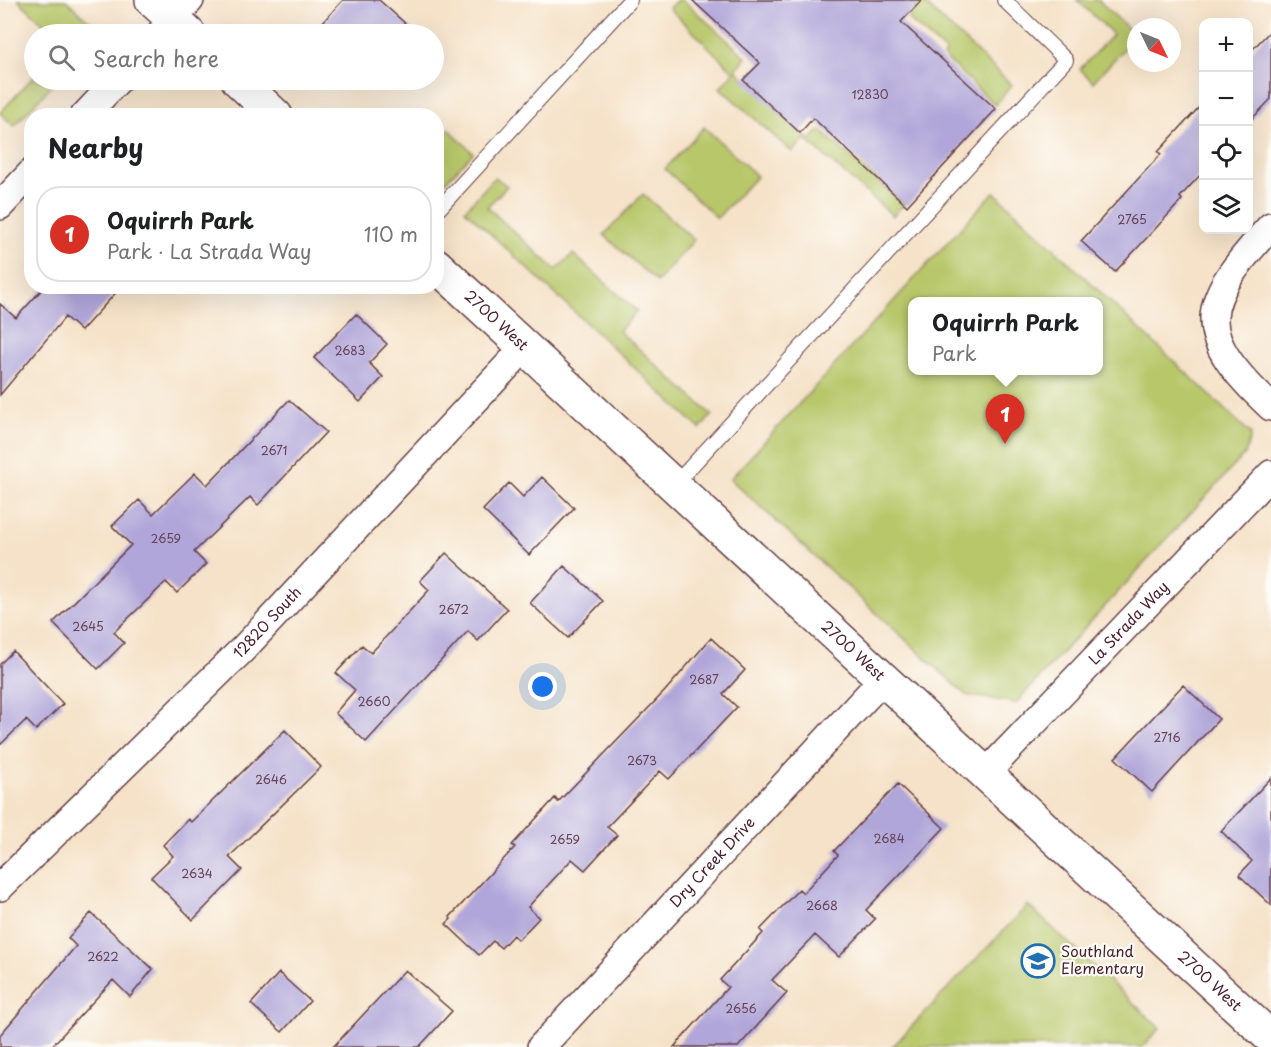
<!DOCTYPE html>
<html lang="en">
<head>
<meta charset="utf-8">
<style>
  body { margin:0; font-family:"Playpen Sans",sans-serif; background:#f6f6f6; color:#202124 }
  .controls { position:absolute; right:18px; top:18px; display:grid; overflow:hidden; border-radius:12px; box-shadow:0 6px 24px #0002 }
  .controls button { width:54px; height:54px; display:grid; place-items:center; padding:0; border:0; border-bottom:2px solid #e0e0e0; background:#fff; color:#202124; font:30px sans-serif }
  .compass { position:absolute; left:1127px; top:18px; width:54px; height:54px; border-radius:50%; background:#fff; box-shadow:0 6px 24px #0002; rotate:133deg }
  .you { position:absolute; left:543px; top:687px; width:21px; height:21px; margin:-15px; border:4px solid #fff; border-radius:50%; background:#1a73e8; box-shadow:0 0 0 9px #1a73e833 }
  .badge { display:grid; place-items:center; width:39px; height:39px; border-radius:50%; background:#d93025; color:#fff; font-size:20px; font-weight:700 }
  .pin { position:absolute; translate:-50% -50px; filter:drop-shadow(0 2px 3px #0008) }
  .pin::after { content:''; position:absolute; top:32px; width:21px; height:18px; background:inherit; clip-path:polygon(0 0,100% 0,50% 100%) }
  .popup { position:absolute; left:908px; top:297px; width:195px; height:78px; box-sizing:border-box; display:grid; place-content:center; border-radius:12px; background:#fff; filter:drop-shadow(0 2px 4px #0005); font-size:20px; white-space:nowrap; color:#757577 }
  .popup b { font-size:22px; color:#202124 }
  .popup::after { content:''; position:absolute; left:50%; top:100%; margin-left:-12px; border:12px solid transparent; border-top-color:#fff }
  .list { margin:0; padding:0; list-style:none }
  h2 { display:flex; justify-content:space-between; align-items:center; height:78px; margin:0; padding:0 24px; font-size:26px }
  h2 small { font-size:20px; font-weight:400; color:#757577 }
  .list li { display:grid; grid-template-columns:39px 1fr auto; gap:18px; align-items:center; box-sizing:border-box; height:96px; margin:0 12px 12px; padding:0 12px; border:2px solid #e0e0e0; border-radius:24px }
  .list b { display:block; font-size:22px; white-space:nowrap }
  .list p { margin:0; font-size:20px; white-space:nowrap; color:#757577 }
  .list em { font-size:20px; font-style:normal; color:#757577 }
  .icon { flex:none; width:33px; height:33px; fill:none; stroke:currentColor; stroke-width:2; stroke-linecap:round; stroke-linejoin:round }
  .map { position:relative; flex:none; width:1271px; height:1047px; overflow:hidden }
  .search { position:absolute; background:#fff; box-shadow:0 6px 24px #0002; left:24px; top:24px; width:420px; height:66px; display:flex; align-items:center; gap:15px; box-sizing:border-box; padding:0 21px; border-radius:33px; color:#757577; font-size:22px }
  .panel { position:absolute; background:#fff; box-shadow:0 6px 24px #0002; left:24px; top:108px; width:420px; height:186px; border-radius:24px }
  .map>svg:first-child { display:block }
</style>
</head>
<body>
<div class="map">
<svg width="1271" height="1047" viewBox="0 0 1271 1047">
  <rect width="100%" height="100%" fill="#fdfcf7"/>
  <filter id="ink" filterUnits="userSpaceOnUse"><feTurbulence type="fractalNoise" baseFrequency=".0167" numOctaves="2"/><feDisplacementMap in="SourceGraphic" scale="12" xChannelSelector="R" yChannelSelector="G"/><feConvolveMatrix kernelMatrix="1 2 1 2 8 2 1 2 1" color-interpolation-filters="sRGB"/></filter>
  <filter id="wash" filterUnits="userSpaceOnUse"><feTurbulence type="fractalNoise" baseFrequency=".008" numOctaves="4" result="noise"/><feDisplacementMap in="SourceGraphic" scale="24" xChannelSelector="R" yChannelSelector="G"/><feGaussianBlur stdDeviation="1.35" result="paint"/><feColorMatrix in="noise" values="0 0 0 0 0 0 0 0 0 0 0 0 0 0 0 0 0 1.4 0 .05"/><feComposite in="paint" operator="in"/></filter>
  <g filter="url(#wash)">
    <rect width="100%" height="100%" fill="#f5e2c8"/>
    <path fill="#b8c76a" stroke="#81734a" stroke-width="1.5" fill-rule="evenodd" d="M18 0H66L101 32 99 34H55Z
      M677 0H683L746 57 736 70 810 140 820 130 904 204 893 216 805 139 792 152 720 88 734 72 669 8Z
      M910 0H925L923 2 1012 85 995 105 943 56 946 52 908 19 917 7Z
      M1077 0H1098L1136 36 1093 82 1080 69 1113 34Z
      M34 76V80H57L14 126 0 113Z
      M704 127 757 176 717 218 665 169Z
      M448 128 473 153 440 187 437 183V140Z
      M495 177 507 186 487 207 556 270 573 254 637 311 619 331 712 415 700 429 465 210Z
      M994 192 1251 434 1245 454 1016 703 966 695 730 479ZM912 302H1098V370H912Z
      M643 194 694 240 657 282 604 235Z
      M1028 905 1160 1028 1143 1047H892Z"/>
    <g id="blocks">
      <path fill="#b0a6d9" d="M343 0H379L417 34H312Z
        M692 0H922L901 22 996 109 907 206 813 118 800 133 743 80 760 63Z
        M1271 30V99L1248 123V54Z
        M1203 103V172L1180 197 1182 200 1115 272 1081 241 1161 154 1158 152Z
        M45 286H122L81 331 65 317 0 395V304L16 318Z
        M356 314 387 344 369 363 383 377 360 402 314 358Z
        M289 400 326 432 258 505 250 497 194 552 206 564 177 593 166 582 114 632 124 643 98 669 53 623 131 545 112 526 139 500 153 514 195 473 207 485Z
        M542 477 574 508 529 555 483 510 509 483 523 497Z
        M446 553 507 609 478 641 468 631 366 742 335 713 355 690 336 673 362 645 371 653 429 590 420 581Z
        M564 566 603 601 568 638 530 603Z
        M711 638 745 670 723 694 737 707 669 779 660 771 607 827 617 835 585 870 572 859 528 907 539 918 518 940 513 935 501 948 493 941 479 955 446 924 451 919 450 917 515 847 512 845 555 798 558 802 665 691Z
        M13 651 63 704 36 730 26 720 0 745V664Z
        M1183 685 1219 719 1152 792 1115 758Z
        M285 730 321 767 229 857 242 870 193 920 151 877 173 856 163 845 188 819 191 822Z
        M1271 778V905L1239 875 1252 861 1221 831Z
        M898 784 944 828 866 910 875 919 839 957 815 935 772 980 787 993 738 1047H674L728 987 720 980 763 933 760 930 799 889 803 893 838 855 834 851Z
        M91 913 153 969 130 997 113 980 51 1047H0V1035L76 946 68 938Z
        M405 970 452 1011 419 1047H333Z
        M279 973 310 1001 282 1032 251 1004Z"/>
    </g>
  </g>
  <g filter="url(#ink)">
    <use href="#blocks" fill-opacity="0" stroke="#643c43" stroke-width="1.5"/>
    <g fill="none" stroke-linecap="round" stroke-linejoin="round">
      <g stroke="#643c43" stroke-width="16">
        <path id="lane" d="M436 212 630 0
          M675 484 1066 60 1004 0"/>
      </g>
      <g stroke="#643c43" stroke-width="30">
        <g id="street">
          <path d="M160 34 190 0"/>
          <path d="M84 116 118 80"/>
          <path d="M0 206 32 172"/>
          <path d="M1271 226C1200 303 1190 332 1271 407"/>
          <path id="s1" d="M986 773 1271 474"/>
          <path id="s2" d="M0 887 244 648 525 347"/>
          <path id="s3" d="M541 1047 884 678"/>
        </g>
      </g>
      <g stroke="#643c43" stroke-width="36">
        <g id="secondary">
          <path d="M152 0 189 34"/>
          <path d="M238 80 276 116"/>
          <path id="s4" d="M436 265 1271 1038"/>
        </g>
      </g>
      <use href="#lane" stroke="#fff" stroke-width="14"/>
      <use href="#street" stroke="#fff" stroke-width="27"/>
      <use href="#secondary" stroke="#fff" stroke-width="33"/>
    </g>
  </g>
  <defs>
    <g id="school-ring" transform="scale(1.725)"><circle r="9.5" fill="#fdfcf7" stroke="#1f6fb2" stroke-width="1.5"/><path d="M0-5L7-2L0 1L-7-2ZM-4 1L0 2.5L4 1V4Q0 6-4 4Z" fill="#1f6fb2"/></g>
  </defs>
  <g fill-rule="evenodd">
    <use href="#school-ring" x="1038" y="961"/>
  </g>
  <g text-anchor="middle" stroke-width="4.5" stroke-linejoin="round" paint-order="stroke">
    <g font-size="12" fill="#644156">
      <text x="870" y="99">12830</text>
      <text x="1132" y="224">2765</text>
      <text x="350" y="355">2683</text>
      <text x="274" y="455">2671</text>
      <text x="166" y="543">2659</text>
      <text x="454" y="614">2672</text>
      <text x="88" y="631">2645</text>
      <text x="704" y="684">2687</text>
      <text x="374" y="706">2660</text>
      <text x="1167" y="742">2716</text>
      <text x="642" y="765">2673</text>
      <text x="271" y="784">2646</text>
      <text x="889" y="843">2684</text>
      <text x="565" y="844">2659</text>
      <text x="197" y="878">2634</text>
      <text x="822" y="910">2668</text>
      <text x="103" y="961">2622</text>
      <text x="741" y="1013">2656</text>
    </g>
    <g font-size="15" fill="#4a1f2b" stroke="#fdfcf7">
      <text dy="5" stroke="none"><textPath href="#s4" startOffset="82">2700 West</textPath></text>
      <text dy="5" stroke="none"><textPath href="#s2" startOffset="376">12820 South</textPath></text>
      <text dy="5" stroke="none"><textPath href="#s1" startOffset="207">La Strada Way</textPath></text>
      <text dy="5" stroke="none"><textPath href="#s4" startOffset="568">2700 West</textPath></text>
      <text dy="5" stroke="none"><textPath href="#s3" startOffset="252">Dry Creek Drive</textPath></text>
      <text dy="5" stroke="none"><textPath href="#s4" startOffset="1054">2700 West</textPath></text>
    </g>
    <g font-size="15" fill="#4a1f2b" stroke="#fdfcf7" text-anchor="start">
      <text x="1061" y="957">Southland<tspan x="1061" dy="17">Elementary</tspan></text>
    </g>
  </g>
</svg>
<div class="controls">
<button>+</button>
<button>−</button>
<button><svg class="icon" aria-label="locate" viewBox="0 0 24 24"><circle cx="12" cy="12" r="6"/><path d="M12 2v4M12 18v4M2 12h4M18 12h4"/></svg></button>
<button><svg class="icon" aria-label="layers" viewBox="0 0 24 24"><path d="M12 4l9 5-9 5-9-5zM3 14l9 5 9-5"/></svg></button>
</div>
<svg class="compass" viewBox="-18 -18 36 36"><path d="M0-13l5 13h-10z" fill="#e53935"/><path d="M0 13l5-13h-10z" fill="#757577"/></svg>
<div class="you"></div>
<div class="pin badge" style="left:1005px;top:444px">1</div>
<div class="popup"><b>Oquirrh Park</b>Park</div>
<div class="search"><svg class="icon" aria-label="search" viewBox="0 0 24 24"><circle cx="10" cy="10" r="6"/><path d="M15 15l6 6"/></svg>Search here</div>
<section class="panel">
<h2>Nearby<small></small></h2>
<ul class="list">
<li><span class="badge">1</span><div><b>Oquirrh Park</b><p>Park · La Strada Way</p></div><em>110 m</em></li>
</ul>
</section>
</div>
</body>
</html>
